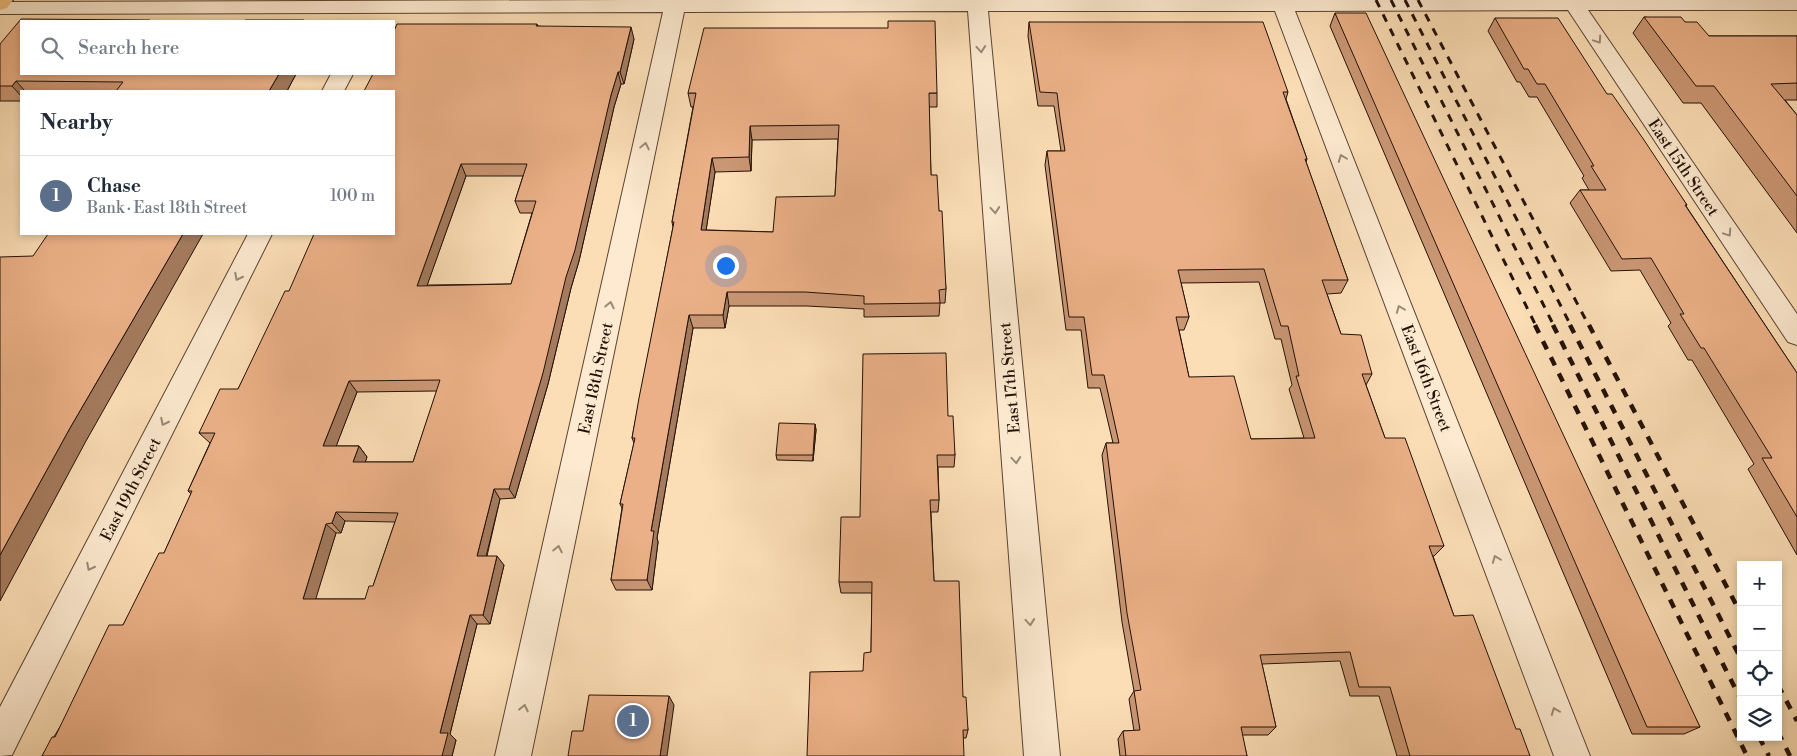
<!DOCTYPE html>
<html lang="en">
<head>
<meta charset="utf-8">
<style>
  body { margin:0; font-family:"Libre Bodoni",serif; background:#f6f6f7; color:#1f2937 }
  .controls { position:absolute; right:15px; bottom:15px; display:grid; overflow:hidden; border-radius:0px; box-shadow:0 2px 8px #0003 }
  .controls button { width:45px; height:45px; display:grid; place-items:center; padding:0; border:0; border-bottom:1px solid #e0e1e3; background:#fff; color:#1f2937; font:25px sans-serif }
  .you { position:absolute; left:725px; top:265px; width:18px; height:18px; margin:-12px; border:4px solid #fff; border-radius:50%; background:#1a73e8; box-shadow:0 0 0 8px #1a73e833 }
  .badge { display:grid; place-items:center; width:32px; height:32px; border-radius:50%; background:#8f2418; color:#fff; font-size:16px; font-weight:700 }
  .pin { position:absolute; translate:-50% -50%; border:2px solid #fff; box-shadow:0 1px 5px #0006 }
  .list { margin:0; padding:0; list-style:none }
  h2 { display:flex; justify-content:space-between; align-items:center; height:65px; margin:0; padding:0 20px; font-size:21px }
  h2 small { font-size:16px; font-weight:400; color:#747a83 }
  .list li { display:grid; grid-template-columns:32px 1fr auto; gap:15px; align-items:center; box-sizing:border-box; height:80px; padding:0 20px; border-top:1px solid #e0e1e3 }
  .list b { display:block; font-size:19px; white-space:nowrap }
  .list p { margin:0; font-size:16px; white-space:nowrap; color:#747a83 }
  .list em { font-size:16px; font-style:normal; color:#747a83 }
  .icon { flex:none; width:28px; height:28px; fill:none; stroke:currentColor; stroke-width:2; stroke-linecap:round; stroke-linejoin:round }
  .map { position:relative; flex:none; width:1797px; height:756px; overflow:hidden }
  .search { position:absolute; background:#fff; box-shadow:0 2px 8px #0003; left:20px; top:20px; width:375px; height:55px; display:flex; align-items:center; gap:12px; box-sizing:border-box; padding:0 18px; border-radius:0px; color:#747a83; font-size:19px }
  .panel { position:absolute; background:#fff; box-shadow:0 2px 8px #0003; left:20px; top:90px; width:375px; height:145px; border-radius:0px }
  .map>svg:first-child { display:block }
</style>
</head>
<body>
<div class="map">
<svg width="1797" height="756" viewBox="0 0 1797 756">
  <rect width="100%" height="100%" fill="#fcdeb6"/>
  <filter id="stains"><feTurbulence type="fractalNoise" baseFrequency=".004" numOctaves="4"/><feColorMatrix values="0 0 0 0 .2 0 0 0 0 .09 0 0 0 0 .02 0 0 0 .5 -.17"/></filter>
  <radialGradient id="worn" r=".72"><stop offset=".6" stop-color="#630" stop-opacity="0"/><stop offset="1" stop-color="#630" stop-opacity=".3"/></radialGradient>
  <g fill="none" stroke-linecap="round" stroke-linejoin="round">
    <g stroke="#594433" stroke-width="2">
      <path id="minor" d="M626 0H1797V10H1588L1797 314V345L1788 342 1568 10 1295 11 1590 756H1554L1275 11H988L1060 756H1024L968 11 684 12 531 756H495L663 12 0 14V2Z
        M331 74H353L344 91H322Z
        M248 234H272L12 755 0 756V707Z"/>
    </g>
    <g stroke="#231107" stroke-width="2">
      <path id="major" d="M0 0H13L7 8 0 10Z"/>
    </g>
    <use href="#minor" fill="#fdead0" fill-rule="evenodd"/>
    <use href="#major" fill="#eebf7b" fill-rule="evenodd"/>
    <path stroke="#231107" stroke-width="3" stroke-dasharray="8 8" stroke-linecap="butt" d="M1376 0 1536 326
      M1391 0 1554 326
      M1405 0 1571 326
      M1418 0 1589 326"/>
    <path stroke="#231107" stroke-width="4.5" stroke-dasharray="9 9" stroke-linecap="butt" d="M1535 325 1747 756
      M1553 325 1741 700
      M1570 325 1741 659
      M1589 325 1741 614
      M1778 685 1797 721
      M1778 732 1790 756
      M1759 737 1769 756"/>
  </g>
  <path fill="#ca9774" stroke="#231107" fill-rule="evenodd" d="M1335 13 1700 727 1684 734H1632L1330 26Z
    M1644 17 1685 22 1709 36H1797V100H1785L1797 115V233L1701 103H1683L1633 33Z
    M1495 18 1607 94 1687 205 1686 206 1797 373V555L1748 469 1754 464 1692 360H1688L1668 326 1671 323 1640 270 1611 271 1570 203 1580 190H1589L1582 178 1584 176 1537 97H1529L1520 82H1517L1488 31Z
    M1029 22 1288 92 1286 99 1307 159 1306 162 1348 280 1341 293 1327 294 1341 334 1372 374 1366 385 1385 438 1444 546 1434 556H1433L1454 616 1530 756H1397L1379 696H1350L1340 661 1262 664 1276 727 1268 735H1242L1247 756H1120L1118 739 1123 731H1134L1129 699 1134 691 1122 622 1102 455 1106 443H1113L1100 388H1088L1081 330H1066L1045 165 1047 151H1061L1058 131 1054 106H1038L1028 36ZM1259 282 1275 339H1281L1292 385 1289 389 1304 438 1251 439 1189 377 1179 330H1184L1189 317 1181 283Z
    M537 24 538 26 634 39 624 84H621L614 107 579 261 571 288 548 384 515 498 500 499 487 556 504 565 490 624H477L450 734 456 740 452 756H42L123 625 164 553 191 494 188 491 210 443 199 433 238 389 289 291ZM466 176H523L515 201 520 213H532L511 284 427 285ZM437 391 413 462H365L367 457 359 446H336L357 392ZM345 521 395 522 373 586 365 599H315L336 533H341Z
    M0 44 21 74H296L287 91H21V101H0Z
    M688 93H937V107H929L931 175 939 211 946 289 945 303H940L939 316 864 317V309L807 306H729L725 328H693L657 538 658 542 652 590H616L611 580 622 508 620 504 634 443 632 438 673 227 672 222 693 107H691ZM838 139 835 196 773 232 706 230 715 172 751 171 752 140Z
    M948 416 955 455 954 467H938L939 500 938 512H931L934 581 963 697 968 730 966 738H964L863 671 871 652 872 593H841L839 582 860 517Z
    M815 424 816 430 813 461 777 460 776 455Z"/>
  <path fill="#a47b5e" stroke="#231107" d="M631 27 634 39 624 84 620 72Z
    M618 72 621 84 614 107 579 261 571 288 548 384 515 498 509 489 611 95Z
    M279 74H296L287 91H269Z
    M16 81 25 91H21V96L12 86Z
    M750 126 752 140 751 171 749 157Z
    M712 158 715 172 704 244 701 230Z
    M461 164 466 176 423 297 417 286Z
    M183 234H203L86 441 0 601V555L70 428Z
    M727 292 729 306 725 328 723 315Z
    M689 315 693 328 657 538 658 542 652 590 647 580 651 531Z
    M349 381 357 392 332 457 323 446Z
    M815 424 816 430 813 461V455Z
    M359 446 367 457 362 472 353 462Z
    M494 489 500 499 484 565 477 556Z
    M336 512 345 521 341 533 332 523Z
    M326 524 336 533 313 608 303 599Z
    M497 556 504 565 490 624 483 615Z
    M470 615 477 624 450 734 456 740 452 756H442L440 733Z
    M669 696 674 705 667 756H660Z"/>
  <path fill="#ebb087" stroke="#231107" fill-rule="evenodd" d="M1335 13H1366L1700 727H1647Z
    M1644 17H1681L1685 22H1697L1709 36H1797V83L1771 84 1797 115V196L1714 86H1696Z
    M1495 18H1558L1607 94H1612L1644 140 1687 205H1685L1797 373V517L1762 458H1772L1704 348H1701L1680 314H1684L1651 258 1622 259 1580 190H1606L1591 166H1594L1545 84H1537L1528 69H1524Z
    M21 19 150 20 149 21H21V74H279L269 91H116L123 82 16 81 12 86H0V44Z
    M245 20H304L303 21H244Z
    M888 21H935L937 93H929L931 175H937L939 211H942L946 289 939 290 940 303 864 304V296L805 292H727L723 315H689L651 531H654L647 580H611L623 504H620L635 438H632L639 398 674 222H672L696 93H688L704 28H888ZM839 125 835 196 776 197 773 232 701 230 712 158 749 157 750 126Z
    M1029 22H1263L1288 92H1283L1307 159H1305L1348 280H1322L1341 334 1361 335 1372 374H1362L1385 438H1405L1444 546H1429L1454 616 1473 615 1516 729H1520L1530 756H1410L1390 687H1359L1350 652 1260 655 1276 727H1241L1247 756H1126L1123 731 1140 730 1134 691 1141 690 1127 613 1106 443H1119L1104 375H1092L1084 317H1069L1047 151H1065L1060 118 1057 93 1040 92ZM1264 269 1281 326H1288L1299 376H1296L1315 438 1251 439 1234 376 1189 377 1176 317H1189L1178 270Z
    M397 24H537L536 26 631 27 620 72H618L611 95 575 250 566 277 543 373 509 489H494L477 556H497L483 615H470L440 733H448L442 756H42L52 737H55L109 625H123L159 553H164L192 491H188L215 433H199L220 389H238L285 291H289L314 234H394V91H364L373 74H394V31ZM461 164H527L515 201H536L511 284 417 286ZM440 380 413 462H353L359 446H323L349 381ZM336 512 398 513 373 586H369L365 599H303L326 524 332 523Z
    M48 234H183L70 428 0 555V257L33 256Z
    M946 353 948 416H953L955 455H937L939 500H930L934 581H959L963 697H966L968 730H963L964 756H807L810 672 863 671 864 653 871 652 872 582H839L841 517H860L863 354Z
    M779 423 815 424 813 455H776Z
    M589 695 669 696 660 756H568L572 731H583Z"/>
  <defs><path id="oneway-chevron" d="M-2-3.5L2.5 0L-2 3.5" fill="none" stroke-width="1.6" stroke-linecap="round" stroke-linejoin="round" transform="scale(1.25)"/></defs>
  <g stroke="#9b8876">
    <use href="#oneway-chevron" transform="translate(1598 40) rotate(56)"/>
    <use href="#oneway-chevron" transform="translate(981 49) rotate(85)"/>
    <use href="#oneway-chevron" transform="translate(645 146) rotate(-78)"/>
    <use href="#oneway-chevron" transform="translate(1342 158) rotate(-111)"/>
    <use href="#oneway-chevron" transform="translate(995 210) rotate(85)"/>
    <use href="#oneway-chevron" transform="translate(1728 233) rotate(56)"/>
    <use href="#oneway-chevron" transform="translate(238 277) rotate(117)"/>
    <use href="#oneway-chevron" transform="translate(610 305) rotate(-78)"/>
    <use href="#oneway-chevron" transform="translate(1400 309) rotate(-111)"/>
    <use href="#oneway-chevron" transform="translate(164 422) rotate(117)"/>
    <use href="#oneway-chevron" transform="translate(1016 460) rotate(85)"/>
    <use href="#oneway-chevron" transform="translate(558 549) rotate(-78)"/>
    <use href="#oneway-chevron" transform="translate(1496 559) rotate(-111)"/>
    <use href="#oneway-chevron" transform="translate(90 567) rotate(117)"/>
    <use href="#oneway-chevron" transform="translate(1030 622) rotate(85)"/>
    <use href="#oneway-chevron" transform="translate(524 708) rotate(-78)"/>
    <use href="#oneway-chevron" transform="translate(1555 711) rotate(-111)"/>
  </g>
  <g text-anchor="middle" stroke-width="4.5" stroke-linejoin="round" paint-order="stroke">
    <g font-size="16" fill="#231107" stroke="#fdead0">
      <text transform="translate(1684 167) rotate(56)" y="6">East 15th Street</text>
      <text transform="translate(595 378) rotate(-78)" y="6">East 18th Street</text>
      <text transform="translate(1009 378) rotate(-95)" y="6">East 17th Street</text>
      <text transform="translate(1427 378) rotate(69)" y="6">East 16th Street</text>
      <text transform="translate(130 489) rotate(-63)" y="6">East 19th Street</text>
    </g>
  </g>
  <rect width="100%" height="100%" filter="url(#stains)"/>
  <rect width="100%" height="100%" fill="url(#worn)"/>
</svg>
<div class="controls">
<button>+</button>
<button>−</button>
<button><svg class="icon" aria-label="locate" viewBox="0 0 24 24"><circle cx="12" cy="12" r="6"/><path d="M12 2v4M12 18v4M2 12h4M18 12h4"/></svg></button>
<button><svg class="icon" aria-label="layers" viewBox="0 0 24 24"><path d="M12 4l9 5-9 5-9-5zM3 14l9 5 9-5"/></svg></button>
</div>
<div class="you"></div>
<div class="pin badge" style="left:633px;top:721px;background:#5c6f8a">1</div>
<div class="search"><svg class="icon" aria-label="search" viewBox="0 0 24 24"><circle cx="10" cy="10" r="6"/><path d="M15 15l6 6"/></svg>Search here</div>
<section class="panel">
<h2>Nearby<small></small></h2>
<ul class="list">
<li><span class="badge" style="background:#5c6f8a">1</span><div><b>Chase</b><p>Bank · East 18th Street</p></div><em>100 m</em></li>
</ul>
</section>
</div>
</body>
</html>
